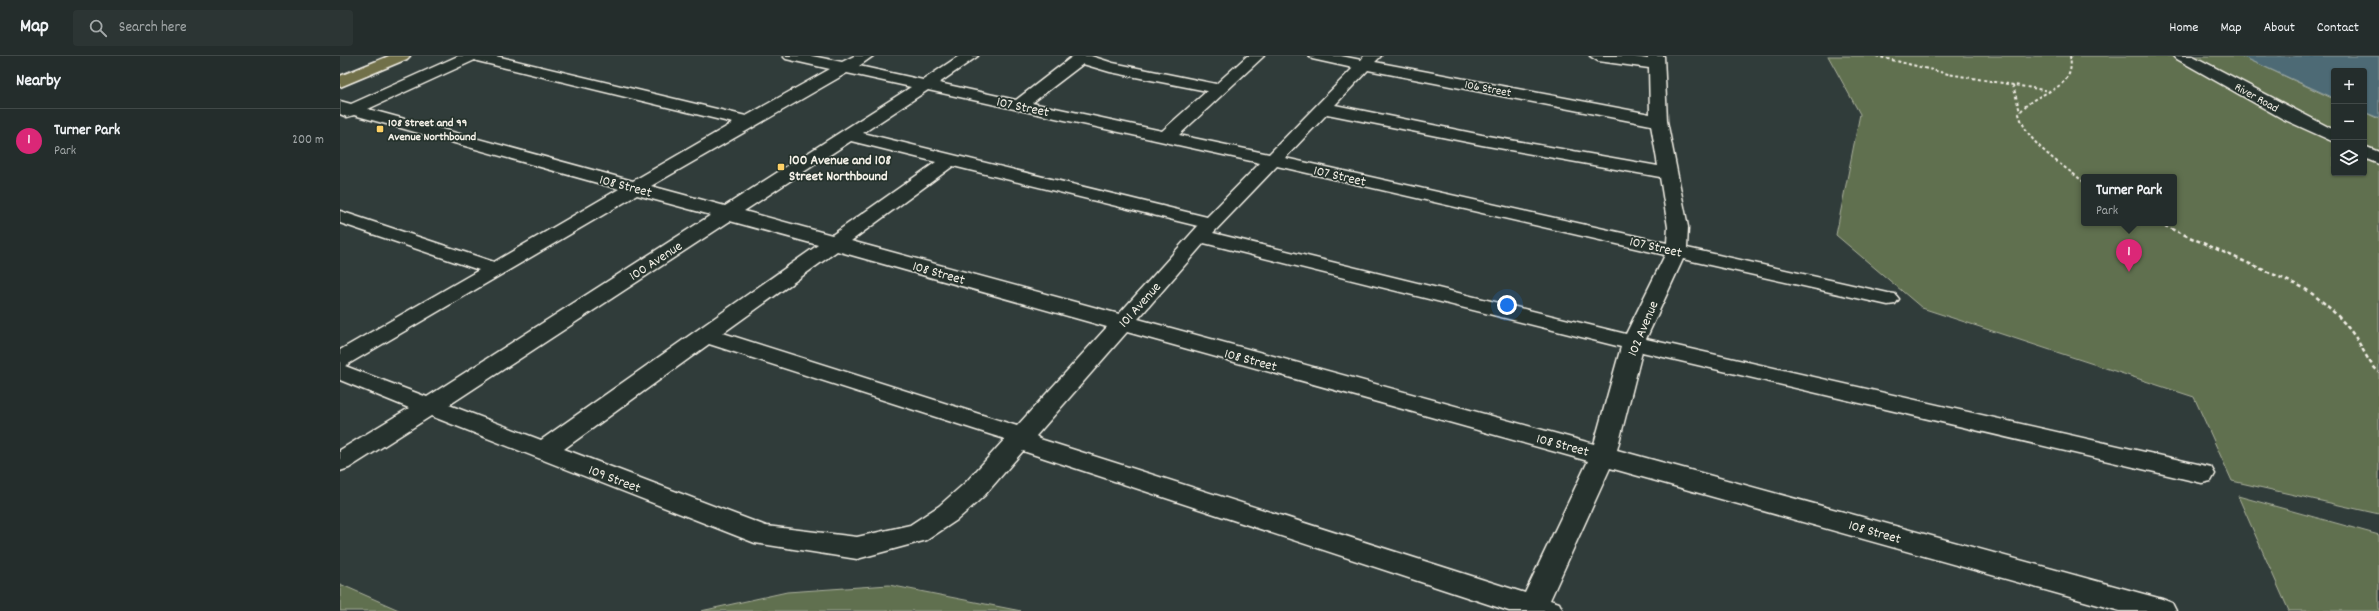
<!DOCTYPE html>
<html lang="en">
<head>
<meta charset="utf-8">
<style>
  body { margin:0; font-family:Dekko,sans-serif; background:#2c3534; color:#f1f3f6 }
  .controls { position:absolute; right:12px; top:12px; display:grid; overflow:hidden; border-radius:4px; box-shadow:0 1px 3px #0004 }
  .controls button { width:36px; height:36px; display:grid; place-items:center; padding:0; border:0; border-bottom:1px solid #414948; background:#242d2c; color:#f1f3f6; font:20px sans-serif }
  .you { position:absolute; left:1167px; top:249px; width:14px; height:14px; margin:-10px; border:3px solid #fff; border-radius:50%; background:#1a73e8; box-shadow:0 0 0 6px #1a73e833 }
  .badge { display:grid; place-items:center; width:26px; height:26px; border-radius:50%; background:#db2777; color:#fff; font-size:13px; font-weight:700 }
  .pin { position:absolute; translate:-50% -33px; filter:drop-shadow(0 1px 2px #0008) }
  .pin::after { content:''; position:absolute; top:21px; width:14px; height:12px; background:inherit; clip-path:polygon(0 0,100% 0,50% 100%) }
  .popup { position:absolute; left:1741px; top:118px; width:96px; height:52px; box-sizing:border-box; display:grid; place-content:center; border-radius:4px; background:#242d2c; filter:drop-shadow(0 1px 3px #0005); font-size:13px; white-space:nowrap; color:#a3a8a9 }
  .popup b { font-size:15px; color:#f1f3f6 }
  .popup::after { content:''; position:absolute; left:50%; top:100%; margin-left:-8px; border:8px solid transparent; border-top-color:#242d2c }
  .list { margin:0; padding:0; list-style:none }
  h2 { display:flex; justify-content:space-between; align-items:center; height:52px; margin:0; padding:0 16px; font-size:17px }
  h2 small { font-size:13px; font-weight:400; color:#a3a8a9 }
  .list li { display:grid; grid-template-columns:26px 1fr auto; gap:12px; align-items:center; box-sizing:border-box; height:64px; padding:0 16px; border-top:1px solid #414948 }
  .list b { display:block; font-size:15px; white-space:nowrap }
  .list p { margin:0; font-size:13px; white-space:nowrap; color:#a3a8a9 }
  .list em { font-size:13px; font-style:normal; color:#a3a8a9 }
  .icon { flex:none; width:22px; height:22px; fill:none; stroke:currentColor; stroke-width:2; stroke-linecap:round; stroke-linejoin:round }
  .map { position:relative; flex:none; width:2039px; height:555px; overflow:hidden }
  header { display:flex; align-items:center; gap:24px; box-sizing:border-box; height:56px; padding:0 20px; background:#242d2c; border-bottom:1px solid #414948 }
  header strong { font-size:19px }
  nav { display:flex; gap:22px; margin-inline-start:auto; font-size:14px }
  .search { width:280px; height:36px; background:#2c3534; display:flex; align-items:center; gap:10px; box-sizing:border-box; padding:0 14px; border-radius:4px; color:#a3a8a9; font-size:15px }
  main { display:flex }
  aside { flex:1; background:#242d2c }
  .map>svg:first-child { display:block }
</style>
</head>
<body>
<header>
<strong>Map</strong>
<div class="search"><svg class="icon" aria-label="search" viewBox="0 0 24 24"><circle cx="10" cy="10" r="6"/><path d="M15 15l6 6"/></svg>Search here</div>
<nav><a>Home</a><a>Map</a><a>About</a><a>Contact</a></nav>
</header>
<main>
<aside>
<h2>Nearby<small></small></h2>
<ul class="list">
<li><span class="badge">1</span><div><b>Turner Park</b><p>Park</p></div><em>200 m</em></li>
</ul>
</aside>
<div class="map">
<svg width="2039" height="555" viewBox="0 0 2039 555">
  <rect width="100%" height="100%" fill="#303c3a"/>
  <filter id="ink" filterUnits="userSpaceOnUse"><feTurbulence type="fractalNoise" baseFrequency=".025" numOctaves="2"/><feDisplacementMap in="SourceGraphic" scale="8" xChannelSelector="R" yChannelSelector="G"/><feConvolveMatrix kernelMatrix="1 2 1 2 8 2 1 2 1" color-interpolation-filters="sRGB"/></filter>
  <g filter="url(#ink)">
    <path fill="#606f50" stroke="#aab09c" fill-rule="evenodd" d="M1488 0H1901L1994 43V117H2024V56L2039 63V458L1892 425 1854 341 1582 252 1496 179 1520 58ZM1744 121H1834V167H1744Z
      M1898 440 2039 479V555H1949Z
      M0 528 61 555H0Z
      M549 529 681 555H361L447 536Z"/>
    <path fill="#4e6b74" stroke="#90a1a2" d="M1901 0H2039V62L2024 56V15H1994V42Z"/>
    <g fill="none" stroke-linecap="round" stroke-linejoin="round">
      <g stroke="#f4f1e8" stroke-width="3">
        <path id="minor" d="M118 0H156L406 60 490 13 446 3 443 0H472L502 6 514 0H533L519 10 583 24 619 0H638L599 27 676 44 733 0H751L773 7 876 28 907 0H924L839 79 929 98 1013 12 972 3 969 0H1001L1021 4 1024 0H1041L1035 6 1310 58 1309 12 1258 5 1250 0H1288L1308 3V0H1324L1327 65 1348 171 1347 192 1548 237 1555 238 1559 243 1555 248 1548 249 1343 203 1306 283 1862 409 1871 411 1875 418 1871 425 1862 427 1302 296 1277 394 1822 543 1832 547 1836 555H1780L1270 412 1210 544 1219 547 1223 555H1169L683 395 644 440 617 464 587 484 517 503 415 487 91 360 9 412 0 415V394L69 352 0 324V294L139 214 0 167V155L154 206 279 133 14 59 7 61 0 58V45L11 48ZM135 4 137 5 393 67 293 125 28 53ZM743 8 770 16 867 35 822 75 692 47ZM1028 14 1311 69 1318 110 1142 79 995 49ZM507 17 571 31 385 150 311 130ZM588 34 920 107 867 161 523 77ZM987 58 1142 89 1320 121 1328 171 1327 187 945 102ZM511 85 596 106 492 179 404 155ZM613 110 858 170 779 258 511 185ZM937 110 1325 199 1286 278 873 177ZM297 139 371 159 87 341 5 310ZM390 165 478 189 201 384 109 349ZM864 187 1281 291 1254 388 798 263ZM497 195 767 271 677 370 383 277ZM787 276 1248 405 1185 537 700 383 696 380ZM369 288 652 379 665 383 626 426 599 450 570 469 517 481 426 470 224 393Z
          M1834 0H1853L1994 74V86L1943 63 1837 3Z
          M2024 90 2039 96V108L2024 102Z"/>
      </g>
      <g stroke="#f4f1e8" stroke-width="3">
        <path id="major" d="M49 0H70L67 3 0 31V20Z"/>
      </g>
      <path stroke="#f4f1e8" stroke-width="2" stroke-dasharray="3 2.5" stroke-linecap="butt" d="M1536 0 1608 18 1710 35
        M1730 0C1737 38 1695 32 1679 58 1688 89 1720 107 1744 126
        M1673 29 1680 56"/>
      <path stroke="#f4f1e8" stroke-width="2.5" stroke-dasharray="4 3" stroke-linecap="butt" d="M1818 167 1964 232C1983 245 2000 260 2013 278 2023 291 2027 306 2039 316"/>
      <use href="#minor" fill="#26332d" fill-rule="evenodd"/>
      <use href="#major" fill="#71704a" fill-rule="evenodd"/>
    </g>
  </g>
  <g fill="#ffd166" stroke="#26332d" stroke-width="1.5">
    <rect x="36" y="69" width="8" height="8" rx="2"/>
    <rect x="437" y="107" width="8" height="8" rx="2"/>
  </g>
  <g text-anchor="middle" stroke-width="3.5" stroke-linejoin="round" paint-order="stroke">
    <g font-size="12" fill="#f4f1e8" stroke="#26332d">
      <text transform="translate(1148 32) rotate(11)" y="4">106 Street</text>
      <text transform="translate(1917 41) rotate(29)" y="4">River Road</text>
    </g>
    <g font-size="12" font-weight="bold" fill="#f4f1e8" stroke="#26332d" text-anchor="start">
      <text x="48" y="70">108 Street and 99<tspan x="48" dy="14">Avenue Northbound</tspan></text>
    </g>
    <g font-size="14" fill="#f4f1e8" stroke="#26332d">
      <text transform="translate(683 50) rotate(12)" y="5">107 Street</text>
      <text transform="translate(1000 119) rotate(13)" y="5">107 Street</text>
      <text transform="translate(286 129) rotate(15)" y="5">108 Street</text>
      <text transform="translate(1316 190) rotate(13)" y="5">107 Street</text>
      <text transform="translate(315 204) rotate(-33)" y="5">100 Avenue</text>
      <text transform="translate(599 216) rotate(16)" y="5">108 Street</text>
      <text transform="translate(799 248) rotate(-48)" y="5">101 Avenue</text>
      <text transform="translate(1302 272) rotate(-67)" y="5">102 Avenue</text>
      <text transform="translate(911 303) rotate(15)" y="5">108 Street</text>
      <text transform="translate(1223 388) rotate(15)" y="5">108 Street</text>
      <text transform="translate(275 422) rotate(21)" y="5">109 Street</text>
      <text transform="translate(1535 475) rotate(16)" y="5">108 Street</text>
    </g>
    <g font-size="14" font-weight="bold" fill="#f4f1e8" stroke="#26332d" text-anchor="start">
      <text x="449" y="108">100 Avenue and 108<tspan x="449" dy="16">Street Northbound</tspan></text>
    </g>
  </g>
</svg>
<div class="controls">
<button>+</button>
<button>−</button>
<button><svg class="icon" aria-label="layers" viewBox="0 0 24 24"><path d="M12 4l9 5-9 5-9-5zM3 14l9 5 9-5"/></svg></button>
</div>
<div class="you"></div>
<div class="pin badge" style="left:1789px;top:216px">1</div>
<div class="popup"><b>Turner Park</b>Park</div>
</div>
</main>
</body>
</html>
